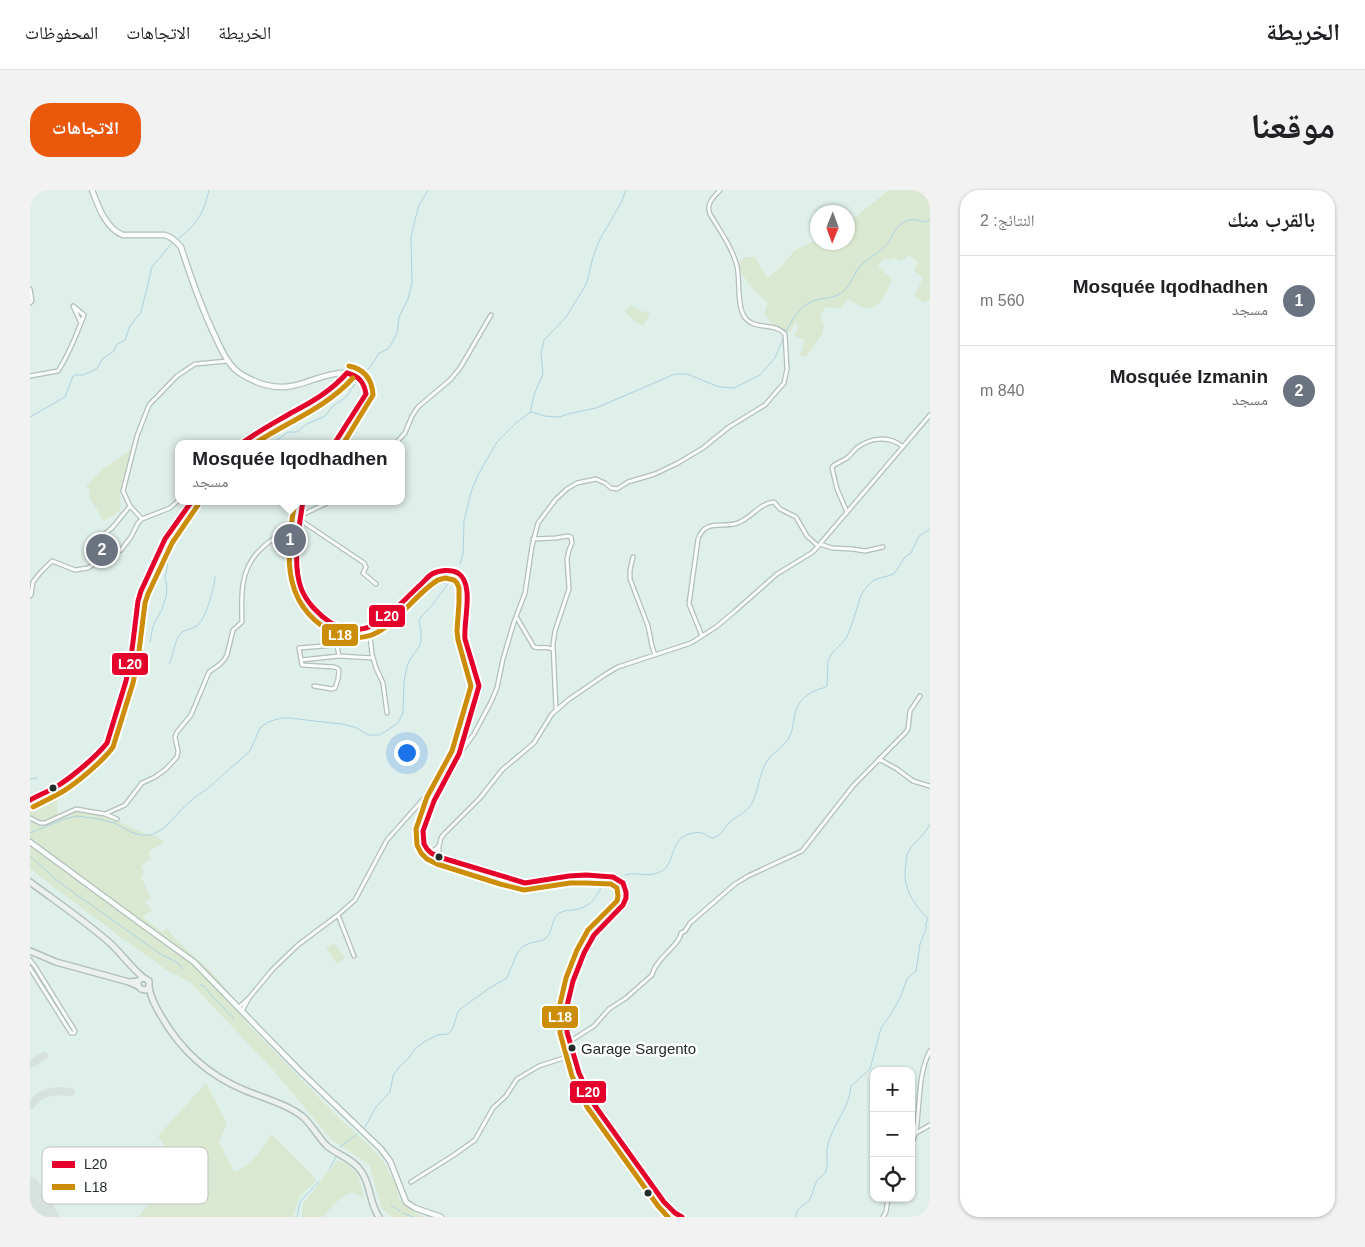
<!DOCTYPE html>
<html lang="ar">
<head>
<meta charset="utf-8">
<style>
  body { margin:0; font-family:Arial,"Noto Naskh Arabic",sans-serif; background:#f2f2f2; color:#202124; direction:rtl }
  .controls { position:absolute; right:15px; bottom:15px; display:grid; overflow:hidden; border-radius:10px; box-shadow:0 1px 4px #0004 }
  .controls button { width:45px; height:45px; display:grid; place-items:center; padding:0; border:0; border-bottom:1px solid #e0e0e0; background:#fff; color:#202124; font:25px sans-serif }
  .compass { position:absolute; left:780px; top:15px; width:45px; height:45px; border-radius:50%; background:#fff; box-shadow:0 1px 4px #0004; rotate:181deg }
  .you { position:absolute; left:376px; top:562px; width:18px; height:18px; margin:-12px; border:4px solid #fff; border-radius:50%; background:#1a73e8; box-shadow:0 0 0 8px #1a73e833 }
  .badge { display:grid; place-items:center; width:32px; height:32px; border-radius:50%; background:#ea580c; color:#fff; font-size:16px; font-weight:700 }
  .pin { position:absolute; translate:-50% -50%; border:2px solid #fff; box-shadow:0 1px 5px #0006 }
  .popup { position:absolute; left:145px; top:250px; width:230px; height:65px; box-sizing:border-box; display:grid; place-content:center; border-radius:10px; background:#fff; filter:drop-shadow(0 1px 4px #0005); font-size:16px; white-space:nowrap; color:#757577 }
  .popup b { font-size:19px; color:#202124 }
  .popup::after { content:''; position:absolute; left:50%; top:100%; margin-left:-10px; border:10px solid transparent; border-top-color:#fff }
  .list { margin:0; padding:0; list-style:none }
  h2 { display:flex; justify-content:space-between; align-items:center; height:65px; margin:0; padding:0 20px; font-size:21px }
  h2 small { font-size:16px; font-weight:400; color:#757577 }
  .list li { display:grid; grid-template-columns:32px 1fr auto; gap:15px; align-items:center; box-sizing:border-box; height:90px; padding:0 20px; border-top:1px solid #e0e0e0 }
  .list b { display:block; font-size:19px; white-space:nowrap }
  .list p { margin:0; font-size:16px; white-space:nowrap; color:#757577 }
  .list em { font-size:16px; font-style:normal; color:#757577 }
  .icon { flex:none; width:28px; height:28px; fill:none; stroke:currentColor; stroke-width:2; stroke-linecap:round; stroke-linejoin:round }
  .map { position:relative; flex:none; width:900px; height:1027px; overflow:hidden; direction:ltr; border-radius:20px }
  header { display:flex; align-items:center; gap:30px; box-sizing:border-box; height:70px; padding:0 25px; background:#fff; border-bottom:1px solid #e0e0e0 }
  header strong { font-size:24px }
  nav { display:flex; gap:28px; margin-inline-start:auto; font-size:18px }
  .intro { display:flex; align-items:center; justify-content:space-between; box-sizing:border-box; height:120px; padding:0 30px }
  h1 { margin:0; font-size:35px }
  .button { padding:12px 22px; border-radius:20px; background:#ea580c; color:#fff; font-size:18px; font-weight:700 }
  main { display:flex; gap:30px; padding:0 30px }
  aside { flex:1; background:#fff; border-radius:20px; box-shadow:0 1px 4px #0004 }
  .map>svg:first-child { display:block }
</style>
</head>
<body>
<header>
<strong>الخريطة</strong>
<nav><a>الخريطة</a><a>الاتجاهات</a><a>المحفوظات</a></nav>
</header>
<div class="intro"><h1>موقعنا</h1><a class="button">الاتجاهات</a></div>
<main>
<aside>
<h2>بالقرب منك<small>النتائج: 2</small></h2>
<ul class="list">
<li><span class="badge" style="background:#6b7280">1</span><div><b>Mosquée Iqodhadhen</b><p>مسجد</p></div><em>560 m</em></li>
<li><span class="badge" style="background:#6b7280">2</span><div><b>Mosquée Izmanin</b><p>مسجد</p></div><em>840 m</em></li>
</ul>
</aside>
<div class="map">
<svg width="900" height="1027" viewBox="0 0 900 1027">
  <rect width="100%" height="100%" fill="#dfefea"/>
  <path fill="#dae8d2" d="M859 0H900V109L894 113 884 106 893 88 884 80 885 77 889 72 879 65 871 71 863 67 862 70 855 68 848 76 862 89C857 101 849 123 832 117 827 115 822 111 818 109L810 118 795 117 790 127 794 136 792 145 776 167 770 166 775 149 764 146 769 137 765 131 761 142 747 139 734 125 738 112C724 103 715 90 708 76L714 67H725L732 80 737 88 751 77 765 60 787 50 788 52H818V33Z
    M600 115 610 121 617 122 620 123 613 136 606 132 595 122Z
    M99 261 101 263 90 306 91 317 89 321 85 324 74 331 59 307 60 301 56 296 73 279Z
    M27 603V625L47 616 71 622 79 621 85 630 109 641 128 647 134 653 119 661 120 669 111 676 114 682 111 687 121 708 115 712 122 720 112 727 132 742 137 738 147 751 182 782 197 800 192 805 231 848 310 929 338 954 353 971 366 995 369 1009 385 1023 394 1027H363L352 1019 339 974 302 950 243 880 160 792 138 781 89 746 0 679V615Z
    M304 753 315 768 307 774 296 758Z
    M176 893 197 934 189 952 204 982C222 976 232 959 241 944L287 990 270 1006 263 1027H108L146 982 161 974H172L161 969 148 977 128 946Z
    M307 970C329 978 330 989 334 1010 331 1007 328 1004 324 1003 315 1000 299 1020 293 1027H272L273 1014Z"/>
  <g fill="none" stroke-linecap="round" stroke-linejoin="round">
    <path stroke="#add2e0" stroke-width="1" d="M149 48C166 36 175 21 179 0
      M756 142C762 129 771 114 786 110 798 107 805 109 815 100 822 93 824 82 831 75 840 67 851 62 858 53 864 45 865 37 874 32 882 28 888 30 896 32L900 29
      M335 182 341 176 349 163 358 159 362 153 367 143 369 127 378 109 382 93 381 47 385 30 389 15 398 0
      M500 223 505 202 513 184 511 163 514 150 536 127 551 103 557 92 563 67 570 49 591 13 596 0
      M0 227 35 207 43 186 45 185H53L66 179 68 177 72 169 84 161 87 154 95 150 100 136 111 122 122 77 141 54
      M238 254 250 248 258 242H267L277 234 295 226 303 216 316 207 325 194
      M430 374 433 364 434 331 442 299 449 283 467 252 487 232 499 223 502 222 514 226 530 227 538 224 566 218 645 184H657L689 197 704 198 730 185 745 168 754 146
      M120 452 123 436 132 419 136 407 137 398 135 387 137 379 139 360 148 343 174 311
      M139 474C144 465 144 452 150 444 155 439 163 439 168 435 175 430 185 396 185 387
      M0 589 7 588
      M0 643 34 629 47 626 69 629 84 633 101 642 110 645H121L127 642 134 638 153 618 165 607 176 600 220 561 230 538 238 532 244 530 252 528H260L301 533 313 534 327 538 338 545H349L358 540 368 533 373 523 374 491 377 477 379 471 389 457 391 452V441L389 431 391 427 403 414 423 387
      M0 666 29 692 50 707 129 763 148 773 153 779
      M595 685C608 681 617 689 632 681 644 674 641 653 654 646 658 644 668 641 672 643 679 646 680 651 689 645 694 641 696 635 701 631 709 625 719 621 723 611 729 598 729 584 737 571 743 562 755 556 760 546 765 535 762 522 771 511 775 506 781 502 787 500 791 498 793 499 797 496L798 471 802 463 812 453 817 447 823 431 831 405 838 395 844 390 864 384 875 367 881 363 889 346 900 339
      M170 795 174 796 183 807 204 829
      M335 937 346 917 360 902 363 886 370 876 378 869 385 859 394 852 407 845 418 844C426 837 424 829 429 820L458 799 477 788 488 761C493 756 499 753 505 752 509 751 513 751 516 748 523 742 521 730 528 724 532 721 538 720 543 720 560 718 566 708 573 694
      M310 957 327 944
      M299 979 307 965
      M361 1015 370 1021
      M373 1023 383 1027
      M267 1027 270 1012 289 991
      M766 1027C766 1016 775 1016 780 1009 783 1004 783 998 786 993 788 987 794 986 796 981 799 972 795 963 798 954 803 934 820 917 821 896L840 879 851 838 861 824 870 808 877 789 886 781 890 754 896 739V733L898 729C887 717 876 704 875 686 875 679 876 672 877 665 881 653 895 646 900 634"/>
    <path stroke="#d7e1de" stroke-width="8" d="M0 874 14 866
      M0 916C11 901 24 900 41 902"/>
    <path stroke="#d7e1de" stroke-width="20" d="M0 997 19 1027"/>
    <g stroke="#b2bfbb" stroke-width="5.5">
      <path id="minor" d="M0 113 2 111 0 99
        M0 186 28 181C39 164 47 144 54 125L43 116 51 133
        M365 254 375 243 382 226 388 217 420 190 430 178 461 125
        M100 316 112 329
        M817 322 807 299 802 278 803 276C807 273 812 271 817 268 821 265 824 260 828 257 842 247 860 246 873 257
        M270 326 301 311
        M270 330 334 373 336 377 333 383 346 394
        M503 349 526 348 538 346 541 347 542 353 539 360 537 369 539 399 525 441 523 454 526 519
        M790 354 802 358 822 359 835 361 853 357
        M603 367 600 380V389L618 436 622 456 625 465
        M67 372V357L71 347 82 338 100 316 93 301 107 246 119 215 147 186 165 174 198 171
        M0 406 1 405 3 392 10 383 22 371 45 380 58 378 67 372 91 360 101 347 108 333 112 329 140 318 149 310
        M487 428 504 457C510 459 516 456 522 459
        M297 430 298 435 305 445 309 466 343 468
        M341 437 340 446 342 464 346 478 353 493 357 523
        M672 446 659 414 668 349C676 327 694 340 710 332 722 327 730 313 744 312L750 319 766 327 777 346 788 356
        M271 470 309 466
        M284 496 302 499 305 498 308 489 309 480 307 478 304 477 272 475 269 458 306 455
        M431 562 444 544 461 512 467 498 473 469 484 432 495 403 502 356 508 333 526 309 537 299 547 293 566 289 575 293 581 298 587 299 598 292 625 284 648 273 673 258 699 237 735 215 754 193 757 179 755 144C745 132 723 141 714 126 707 116 710 90 707 76 702 57 690 41 680 24 676 13 683 8 690 0
        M849 569 867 579 883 591 900 596
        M75 624 95 615 112 593 125 587 136 579 147 567 148 561 145 547 147 542 161 525 179 482 189 475 194 470 197 465 203 440 212 432C211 405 210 378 231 359 235 355 239 351 244 349L267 359
        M0 628 10 633H15L46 619 75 624 87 629
        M409 656 411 648 414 644 450 608 472 580 504 553 522 524 538 510 576 484 588 477 661 453 686 437 704 422 747 384 783 362 900 225
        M401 663 409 656V667
        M308 725 324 766
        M0 770 6 778 45 841 44 843H41L0 778
        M219 808 243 779 268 755 308 725 325 710 357 650 397 605 411 598
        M209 817 219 808 212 821
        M539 852 564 836 579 819 596 808 622 785C626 768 650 755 651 743L655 741 660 733 705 694 718 686 772 661 823 596 876 542 878 539 880 521 890 506
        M886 943 900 935
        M881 954C887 944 887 934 888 923 890 903 890 879 900 861
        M381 992 424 965 445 950 463 918 476 906 487 889 509 876 543 865
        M853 1027 856 1022 858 1008"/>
    </g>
    <g stroke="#b2bfbb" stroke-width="7">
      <path id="tertiary" d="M62 0C68 16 76 39 93 45H135C142 47 146 51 151 57 161 88 171 117 185 146 191 159 197 173 208 182 215 187 224 191 232 194 242 197 252 198 262 196 284 192 333 164 336 204L304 254
        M211 254C227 242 244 233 261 223 282 212 302 202 317 183
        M273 311C269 334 263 376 271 398 276 411 289 424 300 432 311 440 328 442 340 437 355 431 376 407 389 396 394 391 400 384 407 382 413 380 423 380 429 384 446 395 431 431 435 449 439 465 445 480 449 496L448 502 429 564 404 611 393 641 394 654 397 659 401 663 409 667 472 687 495 693 539 686 556 685 583 687 593 693 596 702V708L593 715 564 745 554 763 543 791 537 816V842L549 883 563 913 634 1012 645 1023 652 1027
        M0 610 29 595 62 569 72 560 77 553 83 536 96 491 101 468 108 411 111 401 135 349 162 311
        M0 652 110 733 164 772 271 882 350 958 360 971 376 1012 385 1018 411 1027"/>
    </g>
    <g stroke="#b2bfbb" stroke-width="8">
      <path id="secondary" d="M0 692C27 712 55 731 80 753 92 764 101 778 114 788
        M0 761 26 772 99 792 108 796
        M100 792 108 791 111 789 114 788 119 791V798L116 800 111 799 108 796V791
        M119 796C120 807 125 815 130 824 149 858 178 885 214 900 231 907 259 915 273 927 282 935 288 947 297 956 308 965 323 969 331 981 341 994 339 1013 349 1027"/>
    </g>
    <use href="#minor" stroke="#fafdfc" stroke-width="3"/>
    <use href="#tertiary" stroke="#fafdfc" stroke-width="4.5"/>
    <use href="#secondary" stroke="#ecf1ee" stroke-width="5"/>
    <g stroke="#fff" stroke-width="9">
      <path id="bus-1" d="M211 254C227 242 244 233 261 223 282 212 301 201 317 183
        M304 254 336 204C334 192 329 186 317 183
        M273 311C269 337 262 373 271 398 276 412 289 425 301 433 313 440 329 442 341 436 359 428 374 410 388 397 393 393 397 387 402 384 409 380 421 379 428 383 445 394 433 432 435 449L449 496 429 564 404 611 393 641 394 654 397 659 401 663 409 667 495 693 539 686 556 685 583 687 593 693 596 702V708L593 715 564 745 554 763 543 791 537 816V842L549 883 563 913 634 1012 645 1023 652 1027
        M0 610C9 605 20 601 29 595 43 586 67 566 77 553L96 491 101 468 108 411 111 401 135 349 162 311"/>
    </g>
    <g stroke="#fff" stroke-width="9">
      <path id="bus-2" d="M224 254C257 232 296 218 323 188
        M313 254 343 205C342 189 334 179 319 176
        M265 311C257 359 249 412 300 441 313 448 330 450 344 444 369 432 385 404 408 390L415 388 424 390 427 393 429 398V413L427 441 428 450 441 496 422 561 397 607 386 639 387 655 391 663 397 669 407 674 470 694 494 700 540 693H556L581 694 587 698 588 706 587 711 558 740 547 760 536 788 530 814V843L542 886 557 917 628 1016 638 1027
        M3 617C13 612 23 607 32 602 47 593 73 571 83 557L103 493 108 469 115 413 118 404 142 353 168 315"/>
    </g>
    <use href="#bus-1" stroke="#e4002b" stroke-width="5"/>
    <use href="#bus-2" stroke="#cc8e08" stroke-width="5"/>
  </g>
  <g fill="#222d2a" stroke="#fff" stroke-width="2">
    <circle cx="23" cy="598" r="4.5"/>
    <circle cx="409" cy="667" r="4.5"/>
    <circle cx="542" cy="858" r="4.5"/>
    <circle cx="618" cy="1003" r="4.5"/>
  </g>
  <g text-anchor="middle" stroke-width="5" stroke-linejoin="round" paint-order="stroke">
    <g font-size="15" fill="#222d2a" stroke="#fff" text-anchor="start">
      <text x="551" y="864">Garage Sargento</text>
    </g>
  </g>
  <rect x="12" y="957" width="166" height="57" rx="8" fill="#fff" stroke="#bdc0bf" stroke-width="1"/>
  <rect x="22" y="971" width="23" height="7" fill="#e4002b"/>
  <rect x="22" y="994" width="23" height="6" fill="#cc8e08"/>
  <g font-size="14" fill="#222d2a">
    <text x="54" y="979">L20</text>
    <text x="54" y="1002">L18</text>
  </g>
  <g stroke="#fff" stroke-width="2">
    <rect x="338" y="414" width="38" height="24" rx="5" fill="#e4002b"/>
    <rect x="291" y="433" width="38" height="24" rx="5" fill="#cc8e08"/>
    <rect x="81" y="462" width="38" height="24" rx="5" fill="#e4002b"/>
    <rect x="511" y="815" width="38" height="24" rx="5" fill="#cc8e08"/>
    <rect x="539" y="890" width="38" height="24" rx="5" fill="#e4002b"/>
  </g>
  <g font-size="14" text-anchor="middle" font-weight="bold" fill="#fff">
    <text x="357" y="431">L20</text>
    <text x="310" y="450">L18</text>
    <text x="100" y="479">L20</text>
    <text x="530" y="832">L18</text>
    <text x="558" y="907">L20</text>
  </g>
</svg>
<div class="controls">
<button>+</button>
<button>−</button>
<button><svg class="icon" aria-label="locate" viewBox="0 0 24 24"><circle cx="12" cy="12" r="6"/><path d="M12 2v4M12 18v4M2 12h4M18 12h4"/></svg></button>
</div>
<svg class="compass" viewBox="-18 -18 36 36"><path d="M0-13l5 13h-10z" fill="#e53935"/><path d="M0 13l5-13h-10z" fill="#757577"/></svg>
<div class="you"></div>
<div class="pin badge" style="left:260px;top:350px;background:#6b7280">1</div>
<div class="popup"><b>Mosquée Iqodhadhen</b>مسجد</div>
<div class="pin badge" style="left:72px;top:360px;background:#6b7280">2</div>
</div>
</main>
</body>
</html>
